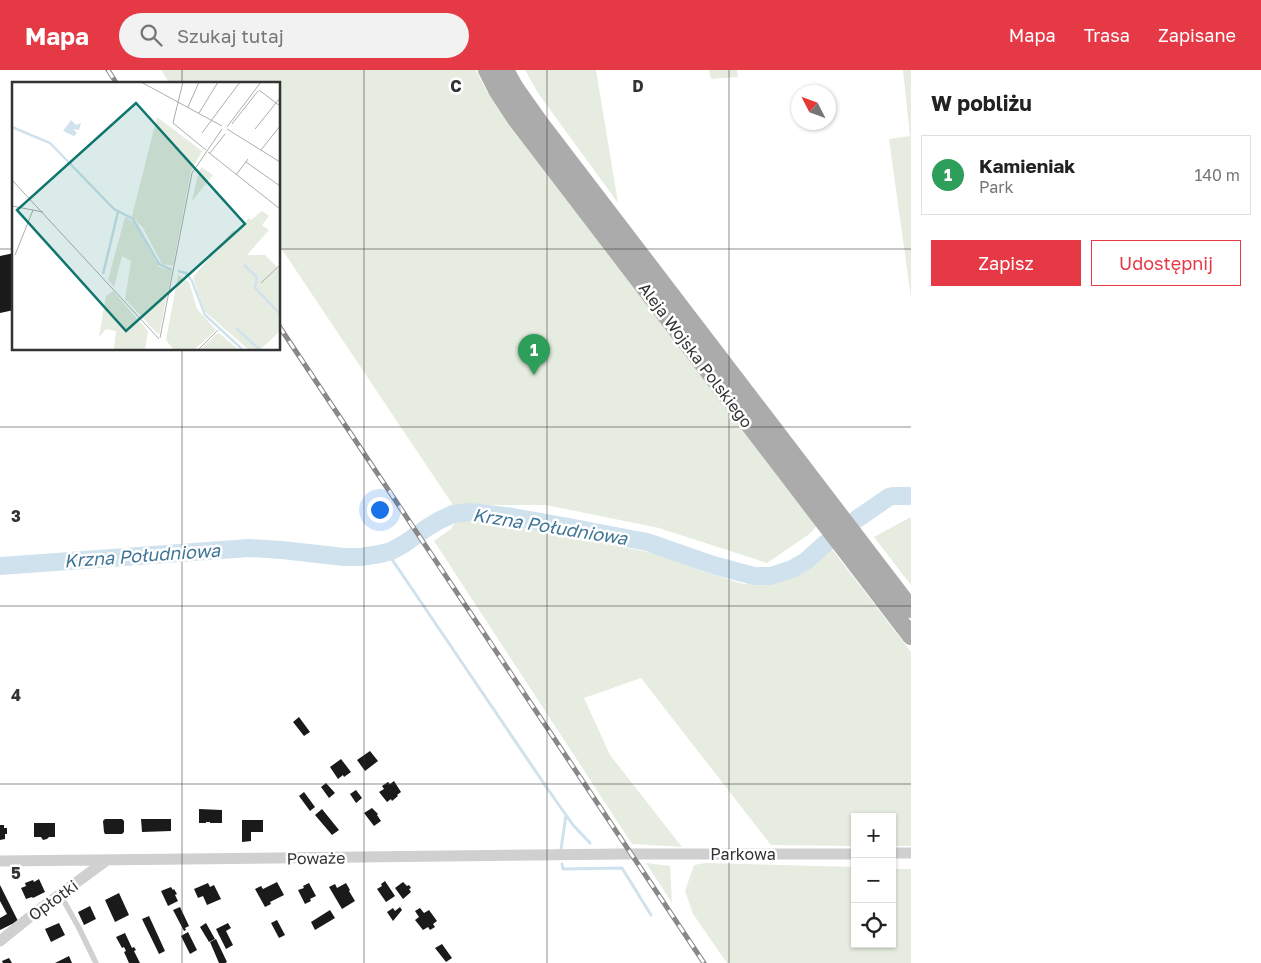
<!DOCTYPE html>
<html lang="pl">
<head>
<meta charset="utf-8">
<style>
  body { margin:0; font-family:"Golos Text",sans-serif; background:#f2f2f2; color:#222 }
  .controls { position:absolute; right:15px; bottom:15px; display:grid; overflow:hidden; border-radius:0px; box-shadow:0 1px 4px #0004 }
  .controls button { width:45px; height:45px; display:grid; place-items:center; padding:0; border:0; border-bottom:1px solid #e0e0e0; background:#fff; color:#222; font:25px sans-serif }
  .compass { position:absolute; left:791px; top:15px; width:45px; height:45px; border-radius:50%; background:#fff; box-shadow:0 1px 4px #0004; rotate:312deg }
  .you { position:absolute; left:379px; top:439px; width:18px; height:18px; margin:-12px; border:4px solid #fff; border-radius:50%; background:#1a73e8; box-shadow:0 0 0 8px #1a73e833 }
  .badge { display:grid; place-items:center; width:32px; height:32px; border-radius:50%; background:#e63946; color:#fff; font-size:16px; font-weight:700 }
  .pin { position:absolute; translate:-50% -41px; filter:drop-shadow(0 1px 2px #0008) }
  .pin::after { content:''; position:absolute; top:26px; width:18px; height:15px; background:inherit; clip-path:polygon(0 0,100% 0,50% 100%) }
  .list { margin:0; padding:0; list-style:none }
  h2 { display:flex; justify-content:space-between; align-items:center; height:65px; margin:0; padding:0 20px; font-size:21px }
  h2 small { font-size:16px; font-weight:400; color:#767676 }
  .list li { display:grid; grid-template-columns:32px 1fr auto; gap:15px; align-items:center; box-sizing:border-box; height:80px; margin:0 10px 10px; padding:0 10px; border:1px solid #e0e0e0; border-radius:0px }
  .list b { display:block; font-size:19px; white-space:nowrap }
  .list p { margin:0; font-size:16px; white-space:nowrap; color:#767676 }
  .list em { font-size:16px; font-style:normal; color:#767676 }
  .actions { display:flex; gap:10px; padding:15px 20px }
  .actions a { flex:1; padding:11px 0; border:1px solid #e63946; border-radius:0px; text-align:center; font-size:18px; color:#e63946 }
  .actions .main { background:#e63946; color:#fff }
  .icon { flex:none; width:28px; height:28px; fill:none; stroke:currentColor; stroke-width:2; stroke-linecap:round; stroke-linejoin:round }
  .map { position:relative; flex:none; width:911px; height:893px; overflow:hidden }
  header { display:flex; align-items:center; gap:30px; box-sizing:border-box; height:70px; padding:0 25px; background:#e63946; color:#fff }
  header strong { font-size:24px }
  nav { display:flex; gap:28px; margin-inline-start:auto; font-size:18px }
  .search { width:350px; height:45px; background:#f2f2f2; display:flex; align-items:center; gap:12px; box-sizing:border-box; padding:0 18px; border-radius:28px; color:#767676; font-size:19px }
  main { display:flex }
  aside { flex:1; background:#fff }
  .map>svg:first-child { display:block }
</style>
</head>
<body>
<header>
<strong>Mapa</strong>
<div class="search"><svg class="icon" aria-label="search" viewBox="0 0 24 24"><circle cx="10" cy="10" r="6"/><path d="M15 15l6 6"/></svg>Szukaj tutaj</div>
<nav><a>Mapa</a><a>Trasa</a><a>Zapisane</a></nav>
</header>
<main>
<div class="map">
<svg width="911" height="893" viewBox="0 0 911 893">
  <rect width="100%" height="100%" fill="#fff"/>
  <path fill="#e6ecdf" d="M161 0H476L487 22 817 456 808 465 767 493 659 458 546 435H453L279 175V14H170Z
    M525 0H596L618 133 538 23Z
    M709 0H737L738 7 711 9Z
    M903 0H911V228L889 69 910 66Z
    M909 448H911V515L874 467Z
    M457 449 488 450 662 485 702 501 743 514 770 515 793 507 831 478 911 582V776H892V747H855V776L771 775 641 608 584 628 610 685 682 777 632 774 434 471 451 459Z
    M646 793 670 796 672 833Z
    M705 793 855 797V874H892V799H911V893H727L693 844 685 821 694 795Z"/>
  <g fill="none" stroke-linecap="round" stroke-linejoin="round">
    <path stroke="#cfe2ee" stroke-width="3" d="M387 482 547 718 573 755 590 773
      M561 779 566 745
      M562 794 563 799 622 798 651 845"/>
    <path stroke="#cfe2ee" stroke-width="18" d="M857 449 889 427 893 426H911
      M0 496 249 478 282 480 344 487H361L380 484 391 481 404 474 428 457 440 450 453 444 470 442 513 447 574 458 647 472 713 495 754 506H771L792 499 806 491 826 473"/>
  </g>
  <path fill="#1a1a1a" d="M14 183V240L0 243V186Z
    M299 647 310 662 304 666 293 652Z
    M370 681 378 691 365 701 357 690Z
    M341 689 351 702 344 707 343 705 338 709 330 697Z
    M394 711 401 722 397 725 398 726 392 731 391 729 387 732 379 722 384 719 382 716 388 712 390 714Z
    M326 713 335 723 329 728 321 717Z
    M356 720 362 728 356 733 350 724Z
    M304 722 315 737 310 741 299 726Z
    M372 738 378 744 377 745 381 751 374 756 364 743Z
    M199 739 222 740V753H210V752H206V753H199Z
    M322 739 339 760 332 765 315 745Z
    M105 749H122L124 751V762L122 764H105L104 762 103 751Z
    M141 749H171V761L142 762Z
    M242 750H263V762H251V771L242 772Z
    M34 753H55V767H49L47 769 43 770 41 767H34Z
    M0 755H4V758H7V764H5V769L0 770Z
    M39 809 45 822 33 828 32 827 26 829 21 818 26 816 25 813 33 810 34 812Z
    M385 811 395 826 386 832 377 819 382 816 381 814Z
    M277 812 284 825 270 832 271 834 265 837 255 819 261 816 263 819Z
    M403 812 407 816 409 815 411 818 409 819 411 822 403 829 395 818Z
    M208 813 210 817 214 815 221 829 207 835 203 826 198 828 194 819Z
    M309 813 316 826 310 829 311 831 305 834 298 820 304 818 303 816Z
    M346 813 350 820 349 821 355 831 342 839 329 817 335 814 337 818Z
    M0 815 18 851 0 860V848L7 844 0 831Z
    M171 817 173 820 174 819 177 824 175 825 178 831 168 836 161 821Z
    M119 823 129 845 115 852 105 830Z
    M90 836 96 849 84 855 78 842Z
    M180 837 189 856 185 858 186 860 184 861 173 840Z
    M400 837 402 840 393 851 387 842 393 838 395 841Z
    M420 838 424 843 429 840 437 851 433 854 435 857 430 860 428 857 423 860 415 850 419 847 415 841Z
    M330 840 335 848 315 860 311 852Z
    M149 846 165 881 159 884 142 849Z
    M277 850 285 865 279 868 271 853Z
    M59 853 65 865 51 872 45 859Z
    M206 853 215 869 209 872 200 857Z
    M228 853 231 858 226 861 233 875 226 879 216 859Z
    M188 862 197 880 190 884 181 866Z
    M125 863 132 878 134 877 136 880 134 881 140 893H129L124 882 126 881 124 877 122 878 116 867Z
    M216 869 227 892 225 893H219L210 872Z
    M442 874 452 888 446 892 435 878Z
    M69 886 72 893H55Z
    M9 888 12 893H3L2 891Z"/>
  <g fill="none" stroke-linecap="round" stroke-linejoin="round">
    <path stroke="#d0d0d0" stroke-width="5.5" d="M60 824 79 858 96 893"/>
    <path stroke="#d0d0d0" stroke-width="11" d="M892 783H911
      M0 791 624 784H855
      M0 871 36 842 107 790"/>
    <path stroke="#ababab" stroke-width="18" d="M487 0 497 20 516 49 911 566
      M505 0 515 18 539 52 911 539"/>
    <g stroke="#888" stroke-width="5">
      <path id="rail" d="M108 0 117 14
        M279 256 704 893"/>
    </g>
    <use href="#rail" stroke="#fff" stroke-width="3" stroke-dasharray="9" stroke-linecap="butt"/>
  </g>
  <path fill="none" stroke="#333" stroke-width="1" stroke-opacity="0.55" d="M182 0V14M364 0V893M547 0V893M729 0V893M0 179H14M279 179H911M182 279V893M0 357H911M0 536H911M0 714H911"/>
  <g text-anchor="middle" stroke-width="5" stroke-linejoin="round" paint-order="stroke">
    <g font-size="16" fill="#333" stroke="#fff">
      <text transform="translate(696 285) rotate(53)" y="6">Aleja Wojska Polskiego</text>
      <text x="743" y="790">Parkowa</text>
      <text transform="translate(316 788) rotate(-1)" y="6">Poważe</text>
      <text transform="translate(53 830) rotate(-36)" y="6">Opłotki</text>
    </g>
    <g font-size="18" font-style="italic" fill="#3f7597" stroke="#fff">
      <text transform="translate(550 457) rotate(9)" y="6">Krzna Południowa</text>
      <text transform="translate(142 486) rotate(-4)" y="6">Krzna Południowa</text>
    </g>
  </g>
  <g transform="translate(12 12)">
    <rect width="268" height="268" fill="#fff"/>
    <path d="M145 35 190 69 179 89 161 184 150 182 131 146 120 134ZM189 85 201 93 180 119 185 96ZM250 129 257 134 250 143 257 148 235 173H253L267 187V250L249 267H236L192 229 181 195 221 148 224 150 237 136 239 138ZM113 135 122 140 147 185 160 189 147 253 113 217 119 179 110 174 102 205 96 198ZM166 193 177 200 185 227 204 248 183 267H161L154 258ZM101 209 136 249 133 267H102L104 249 94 247 87 255 94 214ZM207 250V251L226 267H189Z" fill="#e6ecdf"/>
    <path d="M59 38 64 43 69 41 67 48 61 47 65 51 62 54 51 49Z" fill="#cfe2ee"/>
    <path fill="none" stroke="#cfe2ee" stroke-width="2.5" d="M0 45 38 61 102 127 121 137 147 182 160 188M232 183 245 195 243 206 268 232M166 189 174 191 180 199 193 233 230 267M91 192 106 130M224 246 247 267"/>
    <path fill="none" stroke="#adadad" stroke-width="1" d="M129 0 210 44M171 0 161 41 194 68M247 8 268 24M176 25 187 0M187 31 206 0M220 42 246 9M215 45 249 0M215 47 268 80M243 47 268 16M190 51 228 0M249 68 268 44M196 70 268 127M198 71 213 52M234 80 268 104M224 93 236 77M0 98 147 257M0 124 31 130M3 173 21 128M249 201 268 183M148 256 180 91 210 47M187 267 206 248"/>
    <path fill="#0f766e" fill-opacity="0.15" stroke="#0f766e" stroke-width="2.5" d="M124 21 233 142 114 249 5 128Z"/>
    <rect width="268" height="268" fill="none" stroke="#333" stroke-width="2.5"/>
  </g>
  <g font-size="16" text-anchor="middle" font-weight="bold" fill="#333" stroke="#fff" stroke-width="5" stroke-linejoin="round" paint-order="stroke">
    <text x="456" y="22">C</text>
    <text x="638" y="22">D</text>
    <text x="16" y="452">3</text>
    <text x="16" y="631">4</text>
    <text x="16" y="809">5</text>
  </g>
</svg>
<div class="controls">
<button>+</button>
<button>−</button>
<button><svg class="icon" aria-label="locate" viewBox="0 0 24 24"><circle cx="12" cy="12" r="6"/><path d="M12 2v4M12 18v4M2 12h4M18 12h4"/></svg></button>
</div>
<svg class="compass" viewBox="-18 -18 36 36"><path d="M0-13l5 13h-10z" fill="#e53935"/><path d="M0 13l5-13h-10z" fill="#767676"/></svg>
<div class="you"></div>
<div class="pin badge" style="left:534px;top:305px;background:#2e9e5b">1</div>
</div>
<aside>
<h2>W pobliżu<small></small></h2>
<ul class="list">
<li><span class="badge" style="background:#2e9e5b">1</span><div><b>Kamieniak</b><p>Park</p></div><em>140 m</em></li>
</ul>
<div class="actions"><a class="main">Zapisz</a><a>Udostępnij</a></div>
</aside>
</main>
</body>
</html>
